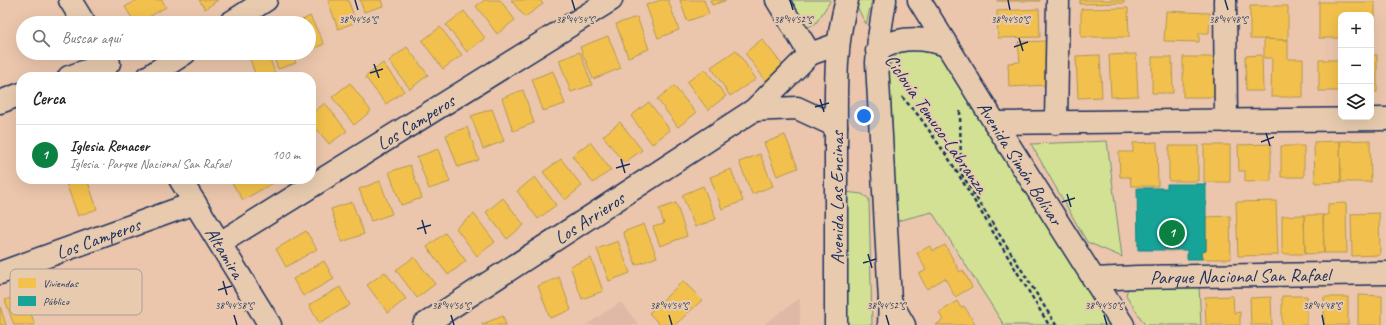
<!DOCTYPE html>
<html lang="es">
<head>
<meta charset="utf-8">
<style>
  body { margin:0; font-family:Caveat,sans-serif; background:#f6f6f6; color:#222 }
  .controls { position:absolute; right:12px; top:12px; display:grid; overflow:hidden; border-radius:8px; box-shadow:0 4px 16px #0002 }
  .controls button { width:36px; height:36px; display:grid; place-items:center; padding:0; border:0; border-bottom:1px solid #e0e0e0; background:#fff; color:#222; font:20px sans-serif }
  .you { position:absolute; left:864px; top:116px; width:14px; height:14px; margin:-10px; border:3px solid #fff; border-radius:50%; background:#1a73e8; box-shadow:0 0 0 6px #1a73e833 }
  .badge { display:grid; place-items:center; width:26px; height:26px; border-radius:50%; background:#0b8043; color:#fff; font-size:13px; font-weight:700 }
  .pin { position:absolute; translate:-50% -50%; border:2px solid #fff; box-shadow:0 1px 4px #0006 }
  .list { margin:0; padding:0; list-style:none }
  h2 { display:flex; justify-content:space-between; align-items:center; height:52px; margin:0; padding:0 16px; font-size:17px }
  h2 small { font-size:13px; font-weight:400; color:#767676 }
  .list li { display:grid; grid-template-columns:26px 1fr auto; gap:12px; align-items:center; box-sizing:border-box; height:60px; padding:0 16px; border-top:1px solid #e0e0e0 }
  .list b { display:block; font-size:15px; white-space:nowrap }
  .list p { margin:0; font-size:13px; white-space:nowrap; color:#767676 }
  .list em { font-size:13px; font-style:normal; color:#767676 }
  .icon { flex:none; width:22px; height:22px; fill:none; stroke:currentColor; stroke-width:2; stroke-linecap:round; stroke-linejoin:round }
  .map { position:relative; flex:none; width:1386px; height:325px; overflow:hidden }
  .search { position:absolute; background:#fff; box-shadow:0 4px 16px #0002; left:16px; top:16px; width:300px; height:44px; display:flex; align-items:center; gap:10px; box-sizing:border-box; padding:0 14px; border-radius:22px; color:#767676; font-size:15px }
  .panel { position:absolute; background:#fff; box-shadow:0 4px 16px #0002; left:16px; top:72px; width:300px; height:112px; border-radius:16px }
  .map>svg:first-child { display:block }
</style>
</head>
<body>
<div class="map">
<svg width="1386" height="325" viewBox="0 0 1386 325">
  <rect width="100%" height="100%" fill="#ebc6ac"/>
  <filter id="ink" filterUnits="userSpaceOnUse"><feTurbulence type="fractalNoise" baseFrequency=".025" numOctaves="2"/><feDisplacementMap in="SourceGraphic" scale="8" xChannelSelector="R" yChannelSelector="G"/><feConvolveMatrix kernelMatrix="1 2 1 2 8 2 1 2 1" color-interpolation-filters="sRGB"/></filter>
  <g filter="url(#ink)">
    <path fill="#dfb9a6" d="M800 298V325H763Z
      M621 302 639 325H586Z"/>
    <path fill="#d2e194" stroke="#768879" d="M789 0H831L816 23 806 28Z
      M859 0H872L866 24 857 7Z
      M903 50H934L942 56 1112 325H1004L932 212 897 221 889 74C891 61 892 58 903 50Z
      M1107 141 1122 257 1087 242 1031 144Z
      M845 192 862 194 869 199 872 325H845Z
      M1129 284 1199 286 1201 325H1145L1126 295Z"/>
    <path fill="#f2c14e" stroke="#b29553" d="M137 0H162L166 7 139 23H135L125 7Z
      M199 0H218L205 9Z
      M331 0H348L356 22 338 29 328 1Z
      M360 0H381L383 6 364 12Z
      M485 0H500L515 20 497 34 476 6Z
      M511 0H540L543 4 525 17Z
      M661 0H668L679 30 658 38 646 5Z
      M680 0H704L709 14 687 21Z
      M710 0H727L712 5Z
      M997 0H1040V1H997Z
      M1080 0H1124V3L1080 4Z
      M1319 2H1375V28H1371V15H1341V38H1319Z
      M1250 6H1288V40L1250 39Z
      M1128 8 1129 37H1081V9Z
      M1039 9 1040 37 998 38 997 11Z
      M464 11 485 38 467 52 446 25Z
      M1166 11 1210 13 1209 33H1199V42L1164 41Z
      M310 16 324 44 309 51V23H297Z
      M637 17 649 49 628 57 616 24Z
      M440 27 462 55 443 69 422 41Z
      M608 36 621 68 593 79 580 47Z
      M762 39 784 67 766 81 745 53Z
      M1264 39 1288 40V59H1303V97H1271L1272 58H1264Z
      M1047 41 1049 85 1009 87 1008 63 1020 62 1018 42Z
      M407 47 428 75 410 89 389 61Z
      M736 50 756 79 730 96 711 67Z
      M580 52 592 85 571 92 559 60Z
      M248 53H268L275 73 265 77H256Z
      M272 53H293L296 63 278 69Z
      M1136 54 1138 96 1111 97 1109 55Z
      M1100 55 1102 97 1078 98 1076 56Z
      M1262 55 1263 91H1246L1245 56Z
      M1371 55H1377V92H1371Z
      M1152 57H1172L1173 93H1152Z
      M1183 57H1215V97H1183Z
      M1319 60H1341V91H1319Z
      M383 63 404 91 386 104 365 77Z
      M705 69 726 96 708 110 687 82Z
      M553 71 565 104 543 111 532 79Z
      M350 83 371 111 354 125 332 97Z
      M674 86 696 113 678 127 657 99Z
      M523 90 534 123 513 131 502 98Z
      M649 102 670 130 652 144 631 116Z
      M325 103 347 131 329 144 311 122V114Z
      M492 109 504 141 483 149 471 116Z
      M620 122 642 150 624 163 603 136Z
      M467 127 479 160 458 167 446 135Z
      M785 135 798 168 777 176 764 143Z
      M1370 140 1371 182H1341L1340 141Z
      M1340 141 1341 182 1315 183 1314 142Z
      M590 142 611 170 593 183 572 156Z
      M1157 142 1158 186H1131L1130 177H1120L1119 152H1133V143Z
      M1271 144V181L1245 182V171H1239L1238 145Z
      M1204 145H1230V182H1204Z
      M1169 146H1198V181H1169Z
      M1281 146H1304V177H1281Z
      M438 149 450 182 429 189 417 157Z
      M760 154 773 186 752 194 739 162Z
      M561 159 582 186 565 200 543 172Z
      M410 165 422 198 401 205 389 172Z
      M731 169 743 201 722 209 710 177Z
      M535 177 556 205 538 219 517 191Z
      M77 179H87L97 209 78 216 66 183Z
      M238 179H271L273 183 243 200 232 183Z
      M380 181 392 214 371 221 359 189Z
      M703 186 716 219 695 227 682 195Z
      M503 198 524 225 507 239 486 212Z
      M1276 201 1278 255 1238 256 1236 202Z
      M352 202 364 234 342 242 331 209Z
      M676 203 687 236 660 246 653 227 664 224 659 209Z
      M1346 203 1347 253H1324L1323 215H1328V204Z
      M1379 213 1380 255 1352 256 1351 214Z
      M474 214 495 242 477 256 456 228Z
      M1304 215 1305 254H1282V216Z
      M1304 215H1323L1324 253 1305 254Z
      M1230 216 1231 259H1202L1201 252 1206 251V217Z
      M644 224 657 257 636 265 623 232Z
      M306 231 317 249 286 267 276 249Z
      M445 233 466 261 448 275 427 247Z
      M618 241 630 273 609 281 597 249Z
      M945 245 960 272 963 270 972 287 955 297 945 278 927 289 919 274 926 270 917 253 930 246 933 251Z
      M414 257 435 284 417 298 396 270Z
      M591 258 603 291 582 299 570 266Z
      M324 261 334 279 303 296 293 279Z
      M385 272 406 299 388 313 367 285Z
      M559 277 571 310 550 318 538 286Z
      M683 281 702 300 675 325H660L649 313Z
      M340 287 350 305 319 323 309 305Z
      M24 293 35 325H14L5 300Z
      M1358 295 1382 296V325H1358Z
      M1233 296 1234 313 1240 312V325H1206L1205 297Z
      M1282 296H1307V325H1282Z
      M1271 297 1272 325H1251L1250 298Z
      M1324 297H1348V325H1324Z
      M957 301 961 308 964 306 976 325H936L943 320 939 313Z
      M0 306 6 325H0Z
      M503 316 506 325H482V324Z"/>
    <path fill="#17a398" stroke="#188087" d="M1167 184H1206V251L1201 252 1202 259H1187V250H1138L1137 188H1167Z"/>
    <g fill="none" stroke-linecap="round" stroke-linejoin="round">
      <g stroke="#1b2f5e" stroke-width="25">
        <g id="minor">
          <path d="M70 0 84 23"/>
          <path d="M777 0 810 54"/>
          <path d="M1225 0 1226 121"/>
          <path d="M230 23 266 0"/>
          <path d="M69 77 109 63"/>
          <path d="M148 77 185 53"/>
          <path d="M0 102 21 94"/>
          <path d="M754 110 797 108 836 126"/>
          <path d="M995 123 1386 119"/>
          <path d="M1056 123 1058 0"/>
          <path id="s1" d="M180 179 270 325"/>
          <path id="s2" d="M220 243 611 0"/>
          <path id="s3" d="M0 273 195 203"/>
          <path id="s4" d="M1094 279 1138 277 1386 273"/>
          <path d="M890 301 904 325"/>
          <path id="s5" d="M424 325 754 110 810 54 838 44"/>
        </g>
      </g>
      <g stroke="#1b2f5e" stroke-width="25">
        <g id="tertiary">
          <path id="s6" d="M919 0 995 123 1123 325"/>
        </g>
      </g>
      <g stroke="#1b2f5e" stroke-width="25">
        <path id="secondary" d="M885 0 879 38 877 63 890 301 889 325
          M877 51C884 47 891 43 898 41 913 37 932 40 946 45
          M836 325C836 263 836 201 836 139 836 93 834 45 847 0"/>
      </g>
      <path stroke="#1b2f5e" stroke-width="2.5" stroke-dasharray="4 3" stroke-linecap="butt" d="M902 97 919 116 951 162 1049 325
        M960 111 961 173 1056 325"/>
      <use href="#minor" stroke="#e8cbae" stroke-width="22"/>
      <use href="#tertiary" stroke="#e8cbae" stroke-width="22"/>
      <use href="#secondary" stroke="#e8cbae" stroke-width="22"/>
    </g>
  </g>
  <path fill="none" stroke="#1b2f5e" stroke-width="1.5" d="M355 0 358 10M572 0 575 10M790 0 793 10M1008 0 1010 10M1225 0 1228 10M1019 38 1023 51M1014 47 1028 42M374 64 379 78M370 73 383 69M820 99 824 112M815 107 829 103M1266 133 1270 146M1261 142 1274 137M621 159 625 173M616 168 630 164M1067 194 1071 207M1062 202 1075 198M422 220 426 234M417 229 431 225M868 254 872 268M863 263 876 259M223 281 227 295M218 290 232 286M234 315 237 325M451 315 454 325M669 315 672 325M886 315 889 325M1104 315 1107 325M1322 315 1324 325"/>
  <g text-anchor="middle" stroke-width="4" stroke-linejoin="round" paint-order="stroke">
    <g font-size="19" fill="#1b2f5e" stroke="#e8cbae">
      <text dy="7" stroke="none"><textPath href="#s2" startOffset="230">Los Camperos</textPath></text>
      <text transform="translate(937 123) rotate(55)" y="7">Ciclovía Temuco-Labranza</text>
      <text dy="7" stroke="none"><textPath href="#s6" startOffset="192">Avenida Simón Bolívar</textPath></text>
      <text transform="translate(836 198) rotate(-90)" y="7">Avenida Las Encinas</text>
      <text dy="7" stroke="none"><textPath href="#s5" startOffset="197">Los Arrieros</textPath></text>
      <text dy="7" stroke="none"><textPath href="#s3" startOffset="104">Los Camperos</textPath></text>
      <text dy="7" stroke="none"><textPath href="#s1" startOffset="86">Altamira</textPath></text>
      <text dy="7" stroke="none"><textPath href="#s4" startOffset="146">Parque Nacional San Rafael</textPath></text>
    </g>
  </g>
  <rect x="10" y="269" width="132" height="46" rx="6" fill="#e8cbae" stroke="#aa9c96" stroke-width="1"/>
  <rect x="18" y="278" width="18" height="10" fill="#f2c14e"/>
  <rect x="18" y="296" width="18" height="10" fill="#17a398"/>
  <g font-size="11" fill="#1b2f5e">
    <text x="43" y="287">Viviendas</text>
    <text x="43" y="305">Público</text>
  </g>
  <g font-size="10" text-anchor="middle" fill="#1b2f5e" stroke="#e8cbae" stroke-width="4" stroke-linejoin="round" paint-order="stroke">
    <text x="358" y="23">38°44'56"S</text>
    <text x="575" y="23">38°44'54"S</text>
    <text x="793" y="23">38°44'52"S</text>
    <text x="1010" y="23">38°44'50"S</text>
    <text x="1228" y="23">38°44'48"S</text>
    <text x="234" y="309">38°44'58"S</text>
    <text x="451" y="309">38°44'56"S</text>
    <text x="669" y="309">38°44'54"S</text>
    <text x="886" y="309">38°44'52"S</text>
    <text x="1104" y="309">38°44'50"S</text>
    <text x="1322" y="309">38°44'48"S</text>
  </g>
</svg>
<div class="controls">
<button>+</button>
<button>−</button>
<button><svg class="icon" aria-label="layers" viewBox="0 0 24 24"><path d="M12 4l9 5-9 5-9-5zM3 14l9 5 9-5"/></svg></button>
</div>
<div class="you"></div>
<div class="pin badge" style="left:1172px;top:233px">1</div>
<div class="search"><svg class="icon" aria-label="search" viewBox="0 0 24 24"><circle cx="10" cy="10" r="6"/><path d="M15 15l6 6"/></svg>Buscar aquí</div>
<section class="panel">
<h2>Cerca<small></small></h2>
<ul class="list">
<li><span class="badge">1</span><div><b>Iglesia Renacer</b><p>Iglesia · Parque Nacional San Rafael</p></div><em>100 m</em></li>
</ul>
</section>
</div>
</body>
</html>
